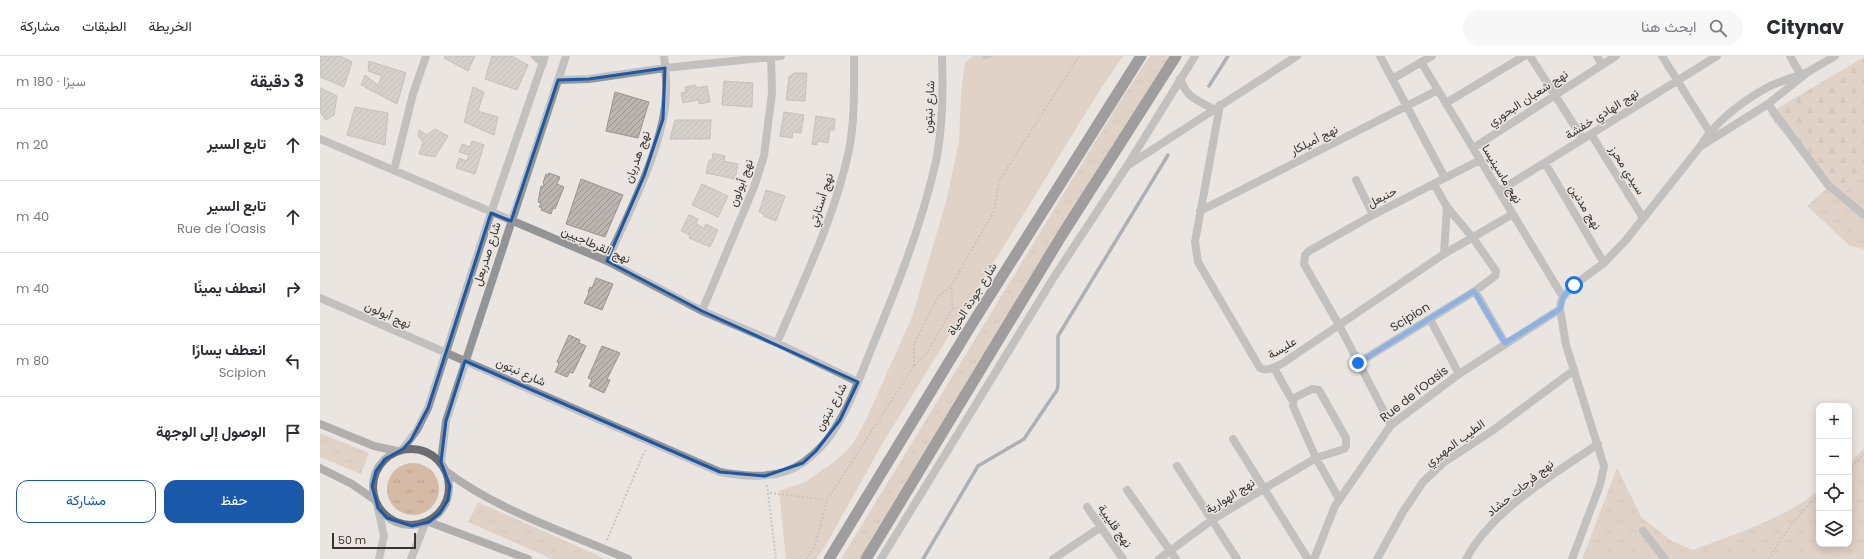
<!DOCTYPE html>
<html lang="ar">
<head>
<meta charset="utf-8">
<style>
  body { margin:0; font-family:Poppins,Vazirmatn,sans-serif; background:#f7f7f7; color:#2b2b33; direction:rtl }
  .controls { position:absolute; right:12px; bottom:12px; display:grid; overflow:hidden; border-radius:8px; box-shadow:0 2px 10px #0003 }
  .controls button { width:36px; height:36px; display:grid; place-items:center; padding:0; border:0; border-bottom:1px solid #e1e1e2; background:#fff; color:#2b2b33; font:20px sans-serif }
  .scale { position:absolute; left:12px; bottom:10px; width:84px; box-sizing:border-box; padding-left:4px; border:2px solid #373534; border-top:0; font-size:11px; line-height:14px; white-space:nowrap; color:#373534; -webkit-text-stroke:3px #ebe5e1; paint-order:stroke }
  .stop { position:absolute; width:12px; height:12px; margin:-9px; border:3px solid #1a73e8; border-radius:50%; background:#fff }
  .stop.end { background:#1a73e8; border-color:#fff; box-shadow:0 1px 4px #0008 }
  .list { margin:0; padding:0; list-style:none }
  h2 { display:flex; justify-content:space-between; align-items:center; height:52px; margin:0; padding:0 16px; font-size:17px }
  h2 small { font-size:13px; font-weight:400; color:#7c7c81 }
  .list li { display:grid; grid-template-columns:26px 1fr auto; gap:12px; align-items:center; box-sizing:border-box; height:72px; padding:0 16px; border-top:1px solid #e1e1e2 }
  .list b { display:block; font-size:15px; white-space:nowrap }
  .list p { margin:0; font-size:13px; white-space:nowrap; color:#7c7c81 }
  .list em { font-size:13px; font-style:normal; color:#7c7c81 }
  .actions { display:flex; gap:8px; padding:12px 16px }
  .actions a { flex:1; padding:9px 0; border:1px solid #1a58a9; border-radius:12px; text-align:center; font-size:14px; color:#1a58a9 }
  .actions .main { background:#1a58a9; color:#fff }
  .icon { flex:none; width:22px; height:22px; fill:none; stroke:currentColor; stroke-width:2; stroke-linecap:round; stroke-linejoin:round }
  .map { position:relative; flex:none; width:1544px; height:503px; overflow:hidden; direction:ltr }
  header { display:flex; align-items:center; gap:24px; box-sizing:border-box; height:56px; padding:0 20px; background:#fff; border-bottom:1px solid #e1e1e2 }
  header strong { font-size:19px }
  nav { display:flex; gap:22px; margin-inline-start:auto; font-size:14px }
  .search { width:280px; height:36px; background:#f7f7f7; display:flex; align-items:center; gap:10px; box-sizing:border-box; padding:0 14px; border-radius:22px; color:#7c7c81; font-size:15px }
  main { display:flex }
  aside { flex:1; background:#fff }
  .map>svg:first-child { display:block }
</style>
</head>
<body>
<header>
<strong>Citynav</strong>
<div class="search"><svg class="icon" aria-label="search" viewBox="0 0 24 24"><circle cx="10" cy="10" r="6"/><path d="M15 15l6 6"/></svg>ابحث هنا</div>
<nav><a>الخريطة</a><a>الطبقات</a><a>مشاركة</a></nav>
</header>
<main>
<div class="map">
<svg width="1544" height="503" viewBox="0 0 1544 503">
  <defs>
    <pattern id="grass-tufts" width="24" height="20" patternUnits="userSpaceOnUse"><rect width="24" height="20" fill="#d5baa6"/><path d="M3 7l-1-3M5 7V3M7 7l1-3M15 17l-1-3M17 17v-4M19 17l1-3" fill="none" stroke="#b7a090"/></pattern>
    <pattern id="forest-firs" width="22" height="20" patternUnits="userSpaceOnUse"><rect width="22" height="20" fill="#d5baa6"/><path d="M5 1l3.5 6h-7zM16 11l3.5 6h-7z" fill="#b7a090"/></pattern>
    <pattern id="building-hatch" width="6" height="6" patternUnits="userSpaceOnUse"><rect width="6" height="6" fill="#bab5b1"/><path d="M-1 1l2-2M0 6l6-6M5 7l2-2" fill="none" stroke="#989491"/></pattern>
  </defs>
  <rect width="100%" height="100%" fill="#ebe5e1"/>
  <path fill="url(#grass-tufts)" d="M830 0H850C743 164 643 334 542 503H521L797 50Z
    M1544 115V193L1530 190 1487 150 1507 132 1523 129Z
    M0 377 49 397 41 418 0 401Z
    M1544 392V503H1262L1297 412 1322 462 1352 485 1373 494C1417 477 1462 464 1499 434V488H1529V408Z
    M67 433a26 26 0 1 1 52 0a26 26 0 1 1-52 0Z
    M158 446 286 503H232L148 466Z"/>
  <path fill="url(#forest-firs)" d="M1544 1V115L1523 129 1507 132 1448 58Z"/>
  <path fill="#d5baa6" d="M653 0H803L778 37 561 390 507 487 496 503H466L459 435 485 426 514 406 532 389 545 366 592 261 626 146 639 86 641 38 645 7Z"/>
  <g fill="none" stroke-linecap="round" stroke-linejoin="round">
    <path stroke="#647081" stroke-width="3.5" d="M889 30 908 0
      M603 503 658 410 704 383 737 334 738 329V280L848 99"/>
  </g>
  <path fill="url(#building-hatch)" stroke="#999490" d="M0 0H20L32 6 24 31 0 21Z
    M125 0H155L148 15 124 2Z
    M172 0H192L208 9 197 34 165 23Z
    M663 0H673L664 3Z
    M49 5 86 17 77 48 41 29 45 19 58 29 62 20 48 15Z
    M474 17H487L485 45 466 44 469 21Z
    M404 25 433 27 432 51 402 49Z
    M376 29V32L387 30 390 46 379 48V44L363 47 361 37 366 36 365 31Z
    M153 31 164 36 158 55 178 61 174 79 144 66Z
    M1 32 17 40 14 59 6 64 0 56Z
    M295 36 329 46 318 82 286 75Z
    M35 51 68 57 65 89 27 79Z
    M464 56 484 59 481 77 473 76 472 82 460 80Z
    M496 60 515 63 514 74H510L508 87 498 85 497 89 492 88Z
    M355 64H391L390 83H350Z
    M115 73 128 80 115 101 99 98 103 86 98 80 99 74 107 79Z
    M152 85 164 89 155 118 136 112 139 102 147 105 149 99 139 96 142 88 150 91Z
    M393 97 405 100 404 105 418 108 415 123 386 117 389 104H392Z
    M229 117 240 121 237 128 244 131 235 153 233 152 231 158 221 154 222 152 219 151 221 147 218 146 221 130 223 131 224 128 223 127 226 118 228 119Z
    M261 123 303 139 285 181 246 168Z
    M382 128 408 140 398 161 372 149Z
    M446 134 465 140 456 165 443 160 444 158 439 156Z
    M369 159 378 163 376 168 384 172 386 168 398 174 390 191 369 182 370 179 361 175Z
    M276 222 293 228 282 254 264 247 269 237 268 236 270 231 272 232Z
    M249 279 260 284 259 287 266 290 253 317 250 316 247 321 235 316 239 308 237 306Z
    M282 290 300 297 287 323 290 324 284 337 269 330 272 324 268 322Z"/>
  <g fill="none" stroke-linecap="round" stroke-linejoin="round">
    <path stroke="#a29e9b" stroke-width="2" stroke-dasharray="2 2" stroke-linecap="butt" d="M594 310V288L618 241 631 230 674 155 679 125 759 0
      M1529 413 1544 398
      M447 429 456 503
      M450 437 506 444
      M287 484 325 394
      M486 503 494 492 507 444 594 310 606 298 633 252 631 230
      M1448 503C1463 480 1478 457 1499 439"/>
    <path stroke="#929496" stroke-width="8" d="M215 0 223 7
      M1060 0 1125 122
      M1210 0 1263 83
      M1277 0 1282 9
      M1342 0 1389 75
      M1470 0 1482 21
      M1101 6 1243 241
      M860 23C868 43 876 43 893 53
      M1072 23 1112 0
      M238 24 269 23 345 12 461 0
      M1126 47 1204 0
      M1448 48 1508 129 1544 159
      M900 49 875 186 878 206 940 312C948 316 955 311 963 307L1124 198 1193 158
      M1271 78 1323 162
      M0 83 287 205 382 255 457 287 538 326
      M1153 92 1296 0
      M1225 107 1284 207
      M807 110 977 0
      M74 114 93 38 106 0
      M1036 124 1053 159
      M1179 135 1397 0
      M880 155 1118 34
      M1124 198 1127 151
      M287 205C307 160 346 86 346 36 347 24 345 12 344 0
      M1155 235 1185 287
      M0 242 400 416C428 421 459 424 484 406 493 399 503 390 510 380 529 353 540 321 552 291 577 231 602 168 616 105 623 70 623 35 622 0
      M382 255 434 131 444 100 452 37 451 0
      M1110 263 1139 318
      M457 287C483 225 515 161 529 94 535 64 534 31 534 0
      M1038 307 1155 235 1175 220 1176 215 1153 182 1127 151 1114 128
      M954 312 972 344
      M1071 369 1019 269 984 208 985 199 989 195 1053 159 1160 104
      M913 383 988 503
      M857 410 917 503
      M807 434 856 503
      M767 451 803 503
      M1323 475 1345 503
      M733 503 781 471
      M839 503 892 464 945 432 996 402 1024 393 1026 390V382L999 334 992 333 974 342 973 350 996 402 1019 443
      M1057 503 1083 456 1103 426 1123 407 1172 375 1254 314
      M1146 503C1172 454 1233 419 1278 388"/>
    <path stroke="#929496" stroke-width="8" d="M1381 90 1448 48 1488 16 1515 0
      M83 393 97 374 108 352 171 157 225 0
      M121 406 126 365 246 0
      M58 452 64 480 59 503
      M91 503 105 468
      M561 503 734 221 807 110 875 0
      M994 503 1015 450 1071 369 1139 318 1240 253
      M1252 503 1280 429 1284 410 1246 289 1240 253 1241 246 1243 241 1254 229 1284 207 1306 184 1379 92C1395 66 1421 46 1448 31 1460 25 1475 21 1488 16"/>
    <path stroke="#6b6d70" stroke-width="8" d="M0 368 54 390 77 395
      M53 431a38 38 0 1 1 76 0a38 38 0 1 1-76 0Z
      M0 412 32 428 55 444
      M127 416C179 455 248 477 308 503
      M109 466 208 503"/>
    <path stroke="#43464a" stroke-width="11" d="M509 503 652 268 821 0
      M546 503 742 179 856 0"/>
  </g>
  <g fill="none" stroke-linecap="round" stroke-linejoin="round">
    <path stroke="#1a73e8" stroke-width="5" d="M1038 307 1154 235 1185 287 1240 253 1243 241 1254 229"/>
  </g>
  <path d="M0 0H1544V503H0ZM345 12 343 63 324 120 287 205 382 255 538 326 520 364 496 395 483 407 445 420 400 416 145 305 126 365 121 406 130 430 128 444 120 457 109 466 92 470 67 462 58 452 52 430 56 415 65 403 83 393 91 384 108 352 171 157 191 165 238 24 269 23Z" fill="#ebe5e1" fill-opacity=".55" fill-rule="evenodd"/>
  <path fill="none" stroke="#1a58a9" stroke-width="3" stroke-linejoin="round" d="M345 12 343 63 324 120 287 205 382 255 538 326 520 364 496 395 483 407 445 420 400 416 145 305 126 365 121 406 130 430 128 444 120 457 109 466 92 470 67 462 58 452 52 430 56 415 65 403 83 393 91 384 108 352 171 157 191 165 238 24 269 23Z"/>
  <g text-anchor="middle" stroke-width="3" stroke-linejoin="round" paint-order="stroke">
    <g font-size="12" fill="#373534" stroke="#ebe5e1">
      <text transform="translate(1208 42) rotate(-33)" y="4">نهج شعبان البحوري</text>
      <text transform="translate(609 51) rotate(-87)" y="4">شارع نبتون</text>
      <text transform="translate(1282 58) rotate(-32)" y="4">نهج الهادي خفشة</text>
      <text transform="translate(994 84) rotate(-27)" y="4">نهج أميلكار</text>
      <text transform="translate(317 101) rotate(-70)" y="4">نهج هدريان</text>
      <text transform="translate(1307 114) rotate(58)" y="4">سيدي محرز</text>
      <text transform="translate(1182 118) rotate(59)" y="4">نهج ماسينيسا</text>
      <text transform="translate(421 127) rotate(-70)" y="4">نهج أبولون</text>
      <text transform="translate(1062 141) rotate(-27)" y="4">حنبعل</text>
      <text transform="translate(501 144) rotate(-72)" y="4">نهج أستارتي</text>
      <text transform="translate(1265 151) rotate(59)" y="4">نهج مدنين</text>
      <text transform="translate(276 189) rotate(24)" y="4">نهج القرطاجيين</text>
      <text transform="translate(167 198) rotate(-72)" y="4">شارع صدربعل</text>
      <text transform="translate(652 243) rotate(-58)" y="4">شارع جودة الحياة</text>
      <text transform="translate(68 259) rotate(24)" y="4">نهج أبولون</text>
      <text transform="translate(1090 261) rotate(-32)" y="4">Scipion</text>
      <text transform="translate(962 292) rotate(-31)" y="4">عليسة</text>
      <text transform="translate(201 316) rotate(24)" y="4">شارع نبتون</text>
      <text transform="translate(1094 338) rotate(-38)" y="4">Rue de l'Oasis</text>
      <text transform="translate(511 351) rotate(-61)" y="4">شارع نبتون</text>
      <text transform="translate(1135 387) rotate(-36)" y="4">الطيب المهيري</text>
      <text transform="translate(1200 432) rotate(-39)" y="4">نهج فرحات حشاد</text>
      <text transform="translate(910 440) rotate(-32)" y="4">نهج الهوارية</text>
      <text transform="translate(795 470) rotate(55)" y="4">نهج قليبية</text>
    </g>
  </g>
</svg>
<div class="controls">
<button>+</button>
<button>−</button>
<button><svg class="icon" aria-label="locate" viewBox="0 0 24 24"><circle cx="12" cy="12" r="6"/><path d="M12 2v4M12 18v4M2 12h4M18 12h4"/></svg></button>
<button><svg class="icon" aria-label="layers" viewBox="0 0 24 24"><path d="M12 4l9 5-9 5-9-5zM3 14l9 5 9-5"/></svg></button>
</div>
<div class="scale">50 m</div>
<div class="stop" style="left:1254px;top:229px"></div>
<div class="stop end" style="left:1038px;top:307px"></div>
</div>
<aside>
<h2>3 دقيقة<small>سيرًا · 180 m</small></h2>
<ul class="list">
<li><svg class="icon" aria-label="ahead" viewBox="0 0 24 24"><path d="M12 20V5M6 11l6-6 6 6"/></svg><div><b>تابع السير</b></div><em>20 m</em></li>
<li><svg class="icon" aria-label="ahead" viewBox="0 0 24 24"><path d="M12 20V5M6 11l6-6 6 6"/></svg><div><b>تابع السير</b><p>Rue de l'Oasis</p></div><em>40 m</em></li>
<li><svg class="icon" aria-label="right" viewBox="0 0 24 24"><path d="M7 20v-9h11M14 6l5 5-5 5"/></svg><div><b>انعطف يمينًا</b></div><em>40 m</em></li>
<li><svg class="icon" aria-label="left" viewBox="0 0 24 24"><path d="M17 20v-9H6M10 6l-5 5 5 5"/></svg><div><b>انعطف يسارًا</b><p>Scipion</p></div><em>80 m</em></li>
<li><svg class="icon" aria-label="arrive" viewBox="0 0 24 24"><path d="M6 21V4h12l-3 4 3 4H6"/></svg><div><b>الوصول إلى الوجهة</b></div></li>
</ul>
<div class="actions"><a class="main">حفظ</a><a>مشاركة</a></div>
</aside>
</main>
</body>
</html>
